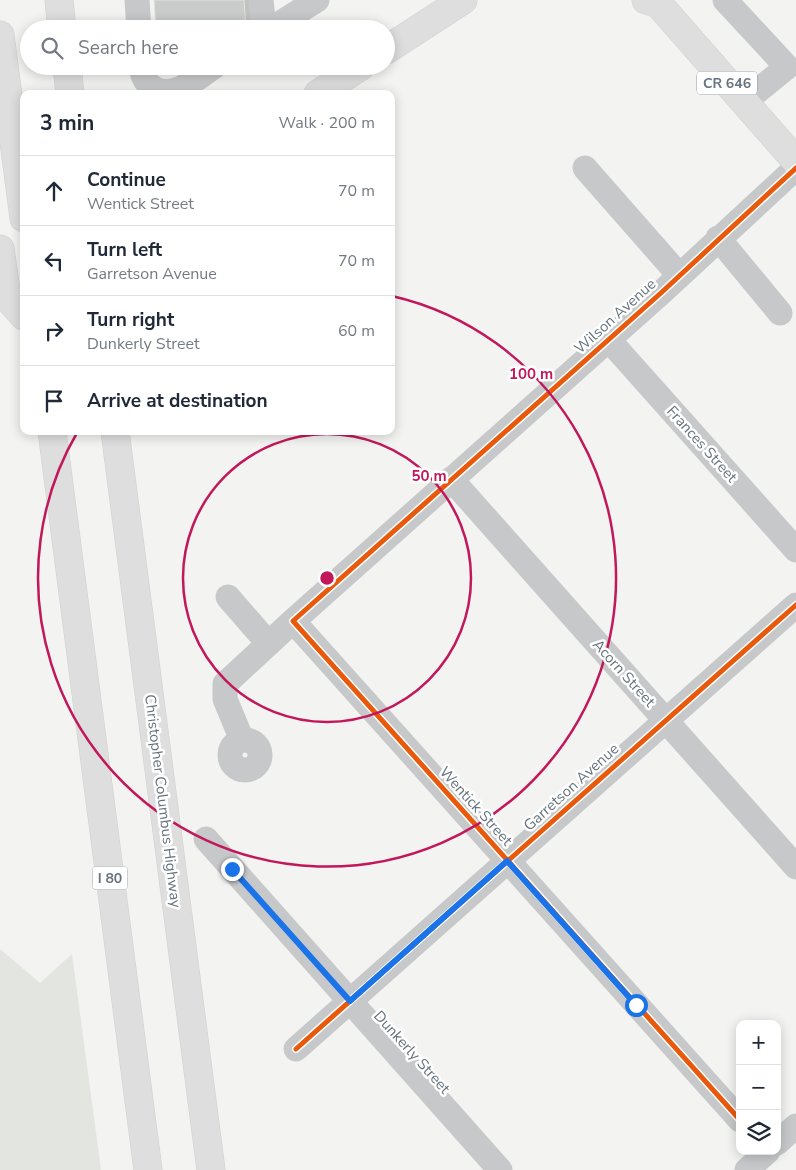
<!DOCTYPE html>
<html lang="en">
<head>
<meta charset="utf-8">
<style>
  body { margin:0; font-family:"Nunito Sans",sans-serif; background:#f2f2f3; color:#1f2937 }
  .controls { position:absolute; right:15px; bottom:15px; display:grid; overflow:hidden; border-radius:10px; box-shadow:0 2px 12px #0003 }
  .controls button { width:45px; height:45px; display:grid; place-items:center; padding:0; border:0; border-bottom:1px solid #e0e1e3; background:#fff; color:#1f2937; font:25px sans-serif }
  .stop { position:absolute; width:15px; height:15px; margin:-11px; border:4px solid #1a73e8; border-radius:50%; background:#fff }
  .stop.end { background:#1a73e8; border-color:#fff; box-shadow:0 1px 5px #0008 }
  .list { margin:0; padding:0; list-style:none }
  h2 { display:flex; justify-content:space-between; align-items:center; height:65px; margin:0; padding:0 20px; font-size:21px }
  h2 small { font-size:16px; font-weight:400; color:#747a83 }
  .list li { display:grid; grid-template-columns:32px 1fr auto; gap:15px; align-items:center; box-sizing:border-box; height:70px; padding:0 20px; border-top:1px solid #e0e1e3 }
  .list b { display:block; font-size:19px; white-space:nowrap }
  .list p { margin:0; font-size:16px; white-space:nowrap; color:#747a83 }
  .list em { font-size:16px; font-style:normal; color:#747a83 }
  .icon { flex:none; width:28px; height:28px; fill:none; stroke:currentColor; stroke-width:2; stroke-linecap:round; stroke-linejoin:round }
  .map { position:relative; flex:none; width:796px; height:1170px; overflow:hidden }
  .search { position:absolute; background:#fff; box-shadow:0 2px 12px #0003; left:20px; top:20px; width:375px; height:55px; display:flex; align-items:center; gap:12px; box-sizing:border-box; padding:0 18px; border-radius:28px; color:#747a83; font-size:19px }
  .panel { position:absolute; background:#fff; box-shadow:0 2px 12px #0003; left:20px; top:90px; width:375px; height:345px; border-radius:10px }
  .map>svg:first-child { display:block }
</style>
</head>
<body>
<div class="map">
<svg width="796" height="1170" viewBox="0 0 796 1170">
  <rect width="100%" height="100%" fill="#f3f3f1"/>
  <path fill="#e2e5e0" d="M0 949 40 983 72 954 101 1170H0Z"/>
  <path fill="#0003" d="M155 0H253L255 29H157Z"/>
  <path fill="#cacbcb" stroke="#e2e2e1" d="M154 0H244L246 29H156Z"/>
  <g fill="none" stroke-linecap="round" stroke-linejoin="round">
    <g stroke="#d0d1d1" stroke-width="29">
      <path id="major" d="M655 0 796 161"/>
    </g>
    <g stroke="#d0d1d1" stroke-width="29">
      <path id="highway" d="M59 0 62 29
        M646 0 659 4
        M0 35 24 218
        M386 50 463 0
        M67 66 70 94
        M318 94 361 66
        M0 249 7 297 24 316
        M52 431 148 1170
        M115 431 211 1170"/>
    </g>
    <path stroke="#c7c8c9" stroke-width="25" d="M137 0 139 29
      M261 0 264 29
      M725 0 787 67 744 102
      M271 29 317 0
      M141 66C142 76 146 84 155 89 176 99 198 77 215 66
      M585 168 679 275
      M718 238 780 313
      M608 339 796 550
      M451 479 796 867
      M228 597 268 643
      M293 621 740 1120
      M242 740 225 699V684L293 621 662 292 796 168
      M230 755a15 15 0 1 1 30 0a15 15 0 1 1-30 0Z
      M206 839 500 1170
      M296 1049 796 605
      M777 1143 796 1126
      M747 1170 768 1151"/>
    <use href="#major" stroke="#dddedd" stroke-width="28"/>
    <use href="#highway" stroke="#dddedd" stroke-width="28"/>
    <g stroke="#fff" stroke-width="8">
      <path id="cycleway" d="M296 1049 796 605
        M740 1120 293 621 662 292 796 168"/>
    </g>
    <use href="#cycleway" stroke="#e8590c" stroke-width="5"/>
  </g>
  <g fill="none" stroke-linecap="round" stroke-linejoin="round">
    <path stroke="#1a73e8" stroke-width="6" d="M232 869 350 1001 507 861 636 1005"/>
  </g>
  <g fill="none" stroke="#c2185b" stroke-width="2.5">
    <circle cx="327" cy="578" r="144"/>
    <path d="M392 296A289 289 0 1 1 78 431"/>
  </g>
  <g text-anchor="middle" stroke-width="5" stroke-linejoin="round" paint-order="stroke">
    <g fill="#fff" stroke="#949da5" stroke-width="1">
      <rect x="697" y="71.5" width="60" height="23" rx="4"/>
      <rect x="92.5" y="866.5" width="35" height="23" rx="4"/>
    </g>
    <g font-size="14" font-weight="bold" fill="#66737e">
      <text x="727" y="88">CR 646</text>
      <text x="110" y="883">I 80</text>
    </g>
    <g font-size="15" fill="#66737e" stroke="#fff">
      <text transform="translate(615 316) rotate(-42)" y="5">Wilson Avenue</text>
      <text transform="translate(702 444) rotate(48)" y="5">Frances Street</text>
      <text transform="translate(624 673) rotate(48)" y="5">Acorn Street</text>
      <text transform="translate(571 787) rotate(-42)" y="5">Garretson Avenue</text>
      <text transform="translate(163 801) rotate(83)" y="5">Christopher Columbus Highway</text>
      <text transform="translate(476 806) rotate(48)" y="5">Wentick Street</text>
      <text transform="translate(412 1052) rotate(48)" y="5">Dunkerly Street</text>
    </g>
  </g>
  <circle cx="327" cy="578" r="8" fill="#c2185b" stroke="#fff" stroke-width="2.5"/>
  <g font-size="15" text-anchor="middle" font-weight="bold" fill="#c2185b" stroke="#fff" stroke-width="5" stroke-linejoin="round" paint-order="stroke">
    <text x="531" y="379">100 m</text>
    <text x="429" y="481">50 m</text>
  </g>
</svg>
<div class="controls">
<button>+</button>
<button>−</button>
<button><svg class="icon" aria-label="layers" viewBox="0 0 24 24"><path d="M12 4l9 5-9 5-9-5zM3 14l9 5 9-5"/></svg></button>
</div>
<div class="stop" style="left:636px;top:1005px"></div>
<div class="stop end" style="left:232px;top:869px"></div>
<div class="search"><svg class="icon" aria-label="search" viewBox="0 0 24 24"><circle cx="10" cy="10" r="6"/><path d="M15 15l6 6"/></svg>Search here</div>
<section class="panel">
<h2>3 min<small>Walk · 200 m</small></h2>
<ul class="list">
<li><svg class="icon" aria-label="ahead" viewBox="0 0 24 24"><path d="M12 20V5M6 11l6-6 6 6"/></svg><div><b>Continue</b><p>Wentick Street</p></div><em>70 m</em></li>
<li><svg class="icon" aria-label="left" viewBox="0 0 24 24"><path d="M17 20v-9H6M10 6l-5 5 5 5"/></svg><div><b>Turn left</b><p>Garretson Avenue</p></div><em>70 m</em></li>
<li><svg class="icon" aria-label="right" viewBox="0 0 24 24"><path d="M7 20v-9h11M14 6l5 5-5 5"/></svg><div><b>Turn right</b><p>Dunkerly Street</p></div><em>60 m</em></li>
<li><svg class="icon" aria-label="arrive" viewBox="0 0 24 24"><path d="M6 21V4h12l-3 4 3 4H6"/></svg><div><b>Arrive at destination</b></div></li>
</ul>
</section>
</div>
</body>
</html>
